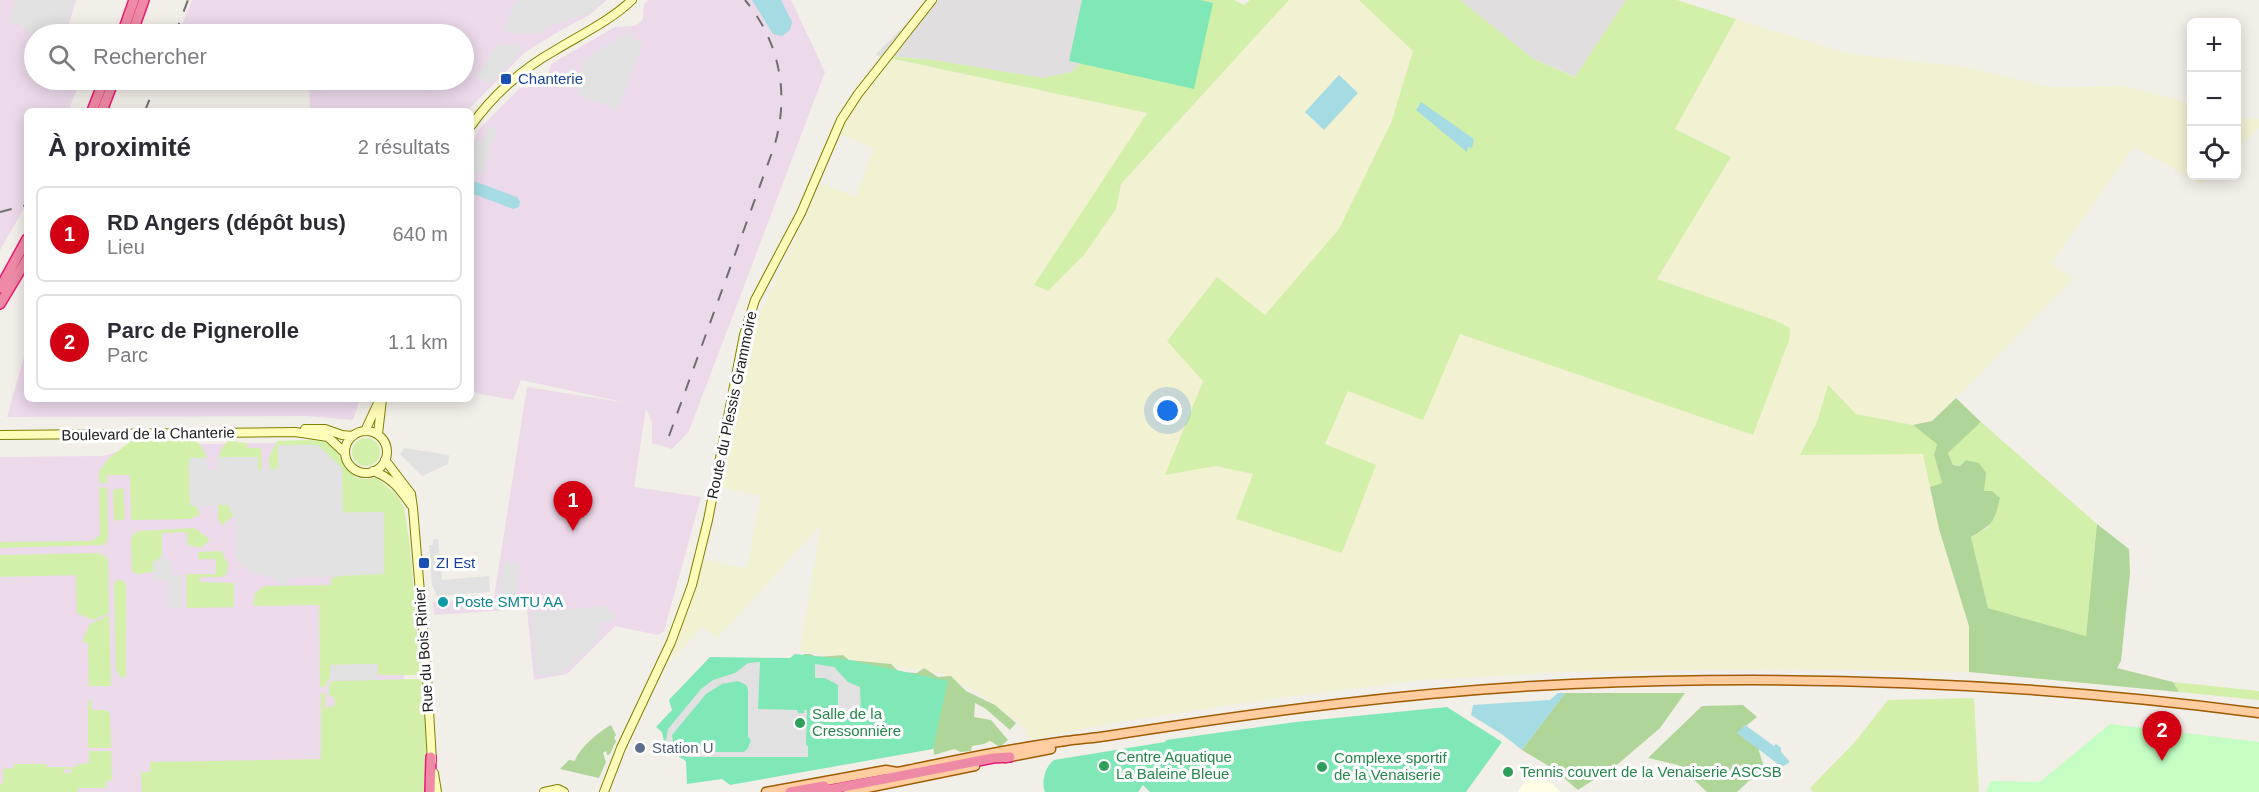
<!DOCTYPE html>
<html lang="fr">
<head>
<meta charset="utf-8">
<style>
  body { margin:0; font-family:Helvetica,sans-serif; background:#f2f2f3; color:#2b2b33 }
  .controls { position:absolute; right:18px; top:18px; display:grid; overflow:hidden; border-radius:9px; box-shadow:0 3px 15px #0003 }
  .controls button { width:54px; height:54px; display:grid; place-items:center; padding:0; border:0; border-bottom:2px solid #e1e1e2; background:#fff; color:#2b2b33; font:30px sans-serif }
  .you { position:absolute; left:1168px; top:411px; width:21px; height:21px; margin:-15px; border:4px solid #fff; border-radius:50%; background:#1a73e8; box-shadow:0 0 0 9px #1a73e833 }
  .badge { display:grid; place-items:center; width:39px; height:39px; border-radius:50%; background:#d30013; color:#fff; font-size:20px; font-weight:700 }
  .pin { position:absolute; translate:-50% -50px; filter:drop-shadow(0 2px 3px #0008) }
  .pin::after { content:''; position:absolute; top:32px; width:21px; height:18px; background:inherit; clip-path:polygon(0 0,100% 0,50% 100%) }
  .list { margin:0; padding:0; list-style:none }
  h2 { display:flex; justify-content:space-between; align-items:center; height:78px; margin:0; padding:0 24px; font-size:26px }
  h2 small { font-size:20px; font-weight:400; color:#7c7c81 }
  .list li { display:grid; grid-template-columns:39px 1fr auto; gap:18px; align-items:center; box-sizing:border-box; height:96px; margin:0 12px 12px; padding:0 12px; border:2px solid #e1e1e2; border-radius:9px }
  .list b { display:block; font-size:22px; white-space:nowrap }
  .list p { margin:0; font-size:20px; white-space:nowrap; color:#7c7c81 }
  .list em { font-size:20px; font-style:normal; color:#7c7c81 }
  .icon { flex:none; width:33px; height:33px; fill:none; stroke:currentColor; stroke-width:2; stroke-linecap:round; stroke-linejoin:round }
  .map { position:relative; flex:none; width:2259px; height:792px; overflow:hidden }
  .search { position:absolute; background:#fff; box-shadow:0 3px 15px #0003; left:24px; top:24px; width:450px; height:66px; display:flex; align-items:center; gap:15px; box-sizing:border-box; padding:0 21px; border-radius:33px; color:#7c7c81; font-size:22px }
  .panel { position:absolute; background:#fff; box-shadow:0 3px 15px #0003; left:24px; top:108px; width:450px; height:294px; border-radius:9px }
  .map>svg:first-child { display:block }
</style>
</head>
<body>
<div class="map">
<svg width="2259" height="792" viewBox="0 0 2259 792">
  <rect width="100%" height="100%" fill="#f2eee8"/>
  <path fill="#e0dede" d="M930 0H1134L1072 72 1043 78 933 60 875 55Z
    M1460 0H1626L1576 77 1533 59Z"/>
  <path fill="#ecd9ea" d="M0 0H76L66 34H34V80H81L68 111H27V203L0 250Z
    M192 0H607L588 16 561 30 524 53 467 111H310L309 80H464V34H185L181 27Z
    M648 0H791L825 72 689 431 672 449 652 443V423L646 408 634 487 701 497 664 631 658 635 615 626 567 674 534 680 527 609 434 615 433 602 494 598 527 387 627 403 521 380 513 400 471 392V145L480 128 520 88 539 86 546 81 551 64 615 27 633 26 638 24 643 19 644 4Z
    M27 346V399H360L353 420 307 416 7 417Z
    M322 442 344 466 346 511H385L388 579 423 792H0V457L103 456 142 445Z"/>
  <path fill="#fffde4" d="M1530 764 1561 792H1518L1530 773 1526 770Z"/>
  <path fill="#f2f1d2" d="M1289 0H1359L1413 51 1391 123 1339 229 1264 316 1203 380 1166 474 1216 466 1254 474 1236 519 1376 465 1325 444 1348 391 1423 419 1460 334 1753 435 1789 340 1790 328 1774 320 1657 279 1731 157 1675 129 1736 19 1849 54 1965 67 2050 87 2122 86 2173 98 2191 105 2192 176H2209L2201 184 2134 147 2051 263 2073 279 1932 422 1913 425 1856 414 1828 386 1817 422 1800 455 1923 454 1939 529 1969 626V672L1783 669 1564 672 1424 680 1271 699 1118 722 1028 740 1025 727 976 691 939 673 800 651 821 525 717 638 702 626 669 663 704 560 747 568 761 496 719 487 732 432 748 341 821 183 856 197 874 148 840 134 849 108 887 58 1147 113 1034 285 1047 291 1084 255 1116 209 1121 185Z
    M2236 117 2259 119V128L2237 149Z"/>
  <path fill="#d3f0aa" d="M1134 0H1234L1244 5 1250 0H1289L1121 184 1116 209 1084 255 1048 291 1034 285 1147 113 875 55 933 60 1043 78 1072 72Z
    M1359 0H1460L1533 59 1575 77 1626 0H1677L1736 19 1675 129 1731 157 1657 279 1774 320 1790 328 1789 340 1753 435 1460 334 1423 420 1348 391 1325 444 1376 465 1342 553 1236 519 1253 474 1216 466 1165 475 1203 381 1167 341 1217 277 1265 315 1339 229 1391 123 1413 51Z
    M1828 385 1856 414 1913 425 1927 434 1937 444 1934 455 1942 483 1930 487 1923 454 1800 455 1817 422Z
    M1981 422 2097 524 2086 636 1988 608 1971 537 1989 527 1984 491 1960 466 1953 465 1948 453Z
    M352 452a14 14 0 1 1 28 0a14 14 0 1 1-28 0Z
    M308 440C314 441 321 440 327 443 344 451 342 476 363 479 368 479 373 478 377 478L397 495 404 508 410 546 420 670 417 675H378L377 664 331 665 330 677 325 687H320L319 605 253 606 255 593 265 586 331 585V578L349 574H384V512L313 513 342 503V468L279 501H270L269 457 277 441Z
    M131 441H192L199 443 206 455 209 477 189 458 190 505 197 506 200 515 189 519 131 520 130 475H107V484L99 482V472L108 459Z
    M229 441 247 443V448H261L262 469 238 512 222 525 218 519C218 498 211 451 229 441Z
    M99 487 107 488 108 538 104 545 0 548V542L92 541 100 535Z
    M123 488 125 519 114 521 113 490Z
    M195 528 210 540 201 548 188 545 187 532 162 533V555L156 561H153V572L137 574 132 571 131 541 132 536 138 531Z
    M221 551 228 564 227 573 221 577H200V582L234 583V607L187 608 186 574H216V559H198V552Z
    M97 553 105 556 108 560 109 613 93 620 77 613 76 575 0 577V555Z
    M120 579 123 581 126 585V677H120L116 669 114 585 116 581Z
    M109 615 111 686H89L88 643 82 642 90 624Z
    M419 679 422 680 425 685 427 792H142L141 772H150V762L321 759V693H325V708L335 705V699L329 695V684L332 681Z
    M2173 682 2259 691V700L2179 692Z
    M1974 698 1979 792H1813L1810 788 1854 743 1888 700Z
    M88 700H91L92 710H107L110 714 111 748H88Z
    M89 751H111L112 780 106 782V788H78V792H0V784L3 783V769L14 768V764H46V767H69V769H64V773H71V767H77V764L89 763Z"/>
  <path fill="#b0d599" d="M1956 398 1981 422 1948 453 1953 465 1960 466 1966 460 1979 463 1986 473 1984 491H1992L2000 498C1994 523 1993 524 1971 537L1988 608 2086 636 2097 524 2129 549 2130 573 2121 661 2117 668 2173 682 2179 692 1969 672V626L1939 529 1930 487 1942 483 1934 455 1937 444 1913 425 1932 421Z
    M804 654H810L817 657 843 655 849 660 891 664 899 672 917 673 924 668 938 677 951 676 966 691 995 705 1016 723 1010 730 986 709 975 703 974 717 991 720 1008 740 1000 747 990 741 984 744 972 746 971 751 961 752 954 749 934 755 933 744 803 659Z
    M1565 693H1685L1660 728 1618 764 1578 790 1552 768 1522 750Z
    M1743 705 1757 717 1737 733 1758 748 1764 767 1737 792H1707L1678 765 1648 758 1702 706Z
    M611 725 616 735 614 738 616 741 610 754 607 755 606 751 603 753 606 762 599 778 560 769 569 760 575 761C578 749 600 731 611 725Z"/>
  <path fill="#c4fec3" d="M2110 724 2259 742V792H1986L1991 781 2040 782Z"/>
  <path fill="#80e7b6" d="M1082 0H1200L1213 3 1194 89 1069 61Z
    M795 654 844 659 948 681 933 749 730 785 722 779 687 784 686 761 665 748 662 732 656 727 672 710 669 700 710 657 790 658Z
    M1447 707 1502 742 1466 792H1150L1143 785 1138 792H1045C1041 782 1045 767 1054 760L1165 742 1166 740 1296 722Z"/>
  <path fill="#e1e1e1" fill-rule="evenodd" d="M15 0H74L64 34H37L23 30V26L9 22Z
    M518 0H604L590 13 547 26 539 34 507 33 504 30 514 4Z
    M629 32 637 41 643 43 618 110 578 95 579 91 574 88 585 59 589 60 591 55Z
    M518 44 524 48 490 84 476 75 498 45Z
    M488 126 497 130 482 174 471 170V157L477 140 483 141Z
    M278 445H318L342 468 343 513 384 512V574L289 578 288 585H281L275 579 248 571 236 560V522L228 505 190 506 189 458H207L208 470H217L218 458 229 457H258V469H278Z
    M404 448 449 455 448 464 422 476 400 454Z
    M438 539 442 580 489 576 490 592 437 596 432 585 429 545H433V540Z
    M162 555 168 560H171L172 575H182V608H168V580L153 579V561H156Z
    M504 562 520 564 516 595 510 597H498Z
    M608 606V611H612L613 621 599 622 600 639 594 640 591 649 583 652V657L575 658 574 664 565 669 564 673 536 676 531 612Z
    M760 662 758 709 797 710 798 713H804V710H807L806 745 808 746V757H688L678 755 672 750 666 741 668 729 701 689 713 680 735 673 748 663ZM738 681 746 685 748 690V737L751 740 748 748 744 752H686L676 747 673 742 672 735 706 694 722 684Z
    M378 664V680L332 681 330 677V665Z
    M815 664 834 667 848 682 860 687 861 714 838 713V685L825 678H815Z"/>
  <path fill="#a5dbe3" d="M752 0H781L792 22 790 30 782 36 773 34Z
    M1339 75 1358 93 1324 130 1305 112Z
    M1421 102 1474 139 1472 148 1468 147 1467 152 1416 110Z
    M471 180 517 197 520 202 519 207 513 209 471 193Z
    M1558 693H1565L1522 750 1503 735 1471 715 1473 705 1550 700Z
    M1745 725 1774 746 1776 744 1781 748V752L1790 762 1782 767 1737 733Z"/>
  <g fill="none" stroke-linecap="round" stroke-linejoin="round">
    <g stroke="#7f8100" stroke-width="10">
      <path id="secondary" d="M471 126C492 96 522 69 554 51 580 35 610 21 632 0
        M305 429H325L342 435 353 436
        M365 431 378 403
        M345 452a21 21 0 1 1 42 0a21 21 0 1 1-42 0Z
        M378 434 382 399
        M0 435 295 432 328 437 345 453
        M385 460 411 494 413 508 427 677 432 761
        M373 471C392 478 400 489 411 505
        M434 773 437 792
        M544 792 558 789 564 792
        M604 792 621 748 671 642 692 585 708 520 744 335 755 300 801 213 841 120 858 94 932 0"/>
    </g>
    <g stroke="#9f5c00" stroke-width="11">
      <path id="primary" d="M1005 758 1051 749
        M766 792 886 770 897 772C953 761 1010 748 1066 741 1080 739 1094 738 1107 736 1261 712 1416 691 1572 684 1801 674 2032 683 2259 713
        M848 792 975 766"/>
    </g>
    <g stroke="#ea1b75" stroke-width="12">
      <path id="highway" d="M122 34 134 0
        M132 34 144 0
        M92 111 104 80
        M102 111 114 80
        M0 288 27 239
        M0 304 27 259
        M430 792 431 757
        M790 792 824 786
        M817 792 993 758 1010 757"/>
    </g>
    <use href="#secondary" stroke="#fffcb9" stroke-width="8"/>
    <use href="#primary" stroke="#ffcda0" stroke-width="8"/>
    <use href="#highway" stroke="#ef8aa6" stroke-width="9"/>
    <path stroke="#6f6f6f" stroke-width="2" stroke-dasharray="12 12" stroke-linecap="butt" d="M175 34 188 0
      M145 111 157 80
      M0 212 27 205
      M669 436 774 147C790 95 780 42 745 0"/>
  </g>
  <g fill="#1a4fb4" stroke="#fff" stroke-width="2">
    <rect x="500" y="73" width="12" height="12" rx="3"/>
    <rect x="418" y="557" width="12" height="12" rx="3"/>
  </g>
  <circle fill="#0f9aa8" stroke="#fff" stroke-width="2" cx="443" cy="602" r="6"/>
  <g fill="#2e9e5b" stroke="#fff" stroke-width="2">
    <circle cx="800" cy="723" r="6"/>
    <circle cx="1104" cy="766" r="6"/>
    <circle cx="1322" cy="767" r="6"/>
    <circle cx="1508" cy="772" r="6"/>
  </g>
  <circle fill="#5c6f8a" stroke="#fff" stroke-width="2" cx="640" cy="748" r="6"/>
  <g text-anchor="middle" stroke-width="6" stroke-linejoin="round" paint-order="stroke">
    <g font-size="15" fill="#164399" stroke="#fff" text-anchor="start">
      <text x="518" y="84">Chanterie</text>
      <text x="436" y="568">ZI Est</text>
    </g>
    <g font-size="15" fill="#212121" stroke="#fff">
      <text transform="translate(732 405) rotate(-78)" y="5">Route du Plessis Grammoire</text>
      <text transform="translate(148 434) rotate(-1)" y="5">Boulevard de la Chanterie</text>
      <text transform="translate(424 650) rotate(-94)" y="5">Rue du Bois Rinier</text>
    </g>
    <g font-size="15" fill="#0d838f" stroke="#fff" text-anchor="start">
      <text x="455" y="607">Poste SMTU AA</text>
    </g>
    <g font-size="15" fill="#27864d" stroke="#fff" text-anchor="start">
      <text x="812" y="719">Salle de la<tspan x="812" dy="17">Cressonnière</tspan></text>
      <text x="1116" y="762">Centre Aquatique<tspan x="1116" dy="17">La Baleine Bleue</tspan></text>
      <text x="1334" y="763">Complexe sportif<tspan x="1334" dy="17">de la Venaiserie</tspan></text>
      <text x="1520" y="777">Tennis couvert de la Venaiserie ASCSB</text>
    </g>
    <g font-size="15" fill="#4e5e75" stroke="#fff" text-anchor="start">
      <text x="652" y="753">Station U</text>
    </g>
  </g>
</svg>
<div class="controls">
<button>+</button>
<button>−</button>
<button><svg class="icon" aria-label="locate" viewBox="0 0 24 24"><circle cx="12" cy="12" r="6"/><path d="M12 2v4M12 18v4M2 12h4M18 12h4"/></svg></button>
</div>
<div class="you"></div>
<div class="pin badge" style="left:573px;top:531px">1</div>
<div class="pin badge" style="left:2162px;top:761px">2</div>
<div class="search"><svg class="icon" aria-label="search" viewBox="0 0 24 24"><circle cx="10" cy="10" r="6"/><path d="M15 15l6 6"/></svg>Rechercher</div>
<section class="panel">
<h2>À proximité<small>2 résultats</small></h2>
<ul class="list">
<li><span class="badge">1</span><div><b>RD Angers (dépôt bus)</b><p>Lieu</p></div><em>640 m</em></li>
<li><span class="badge">2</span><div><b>Parc de Pignerolle</b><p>Parc</p></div><em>1.1 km</em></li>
</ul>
</section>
</div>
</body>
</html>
